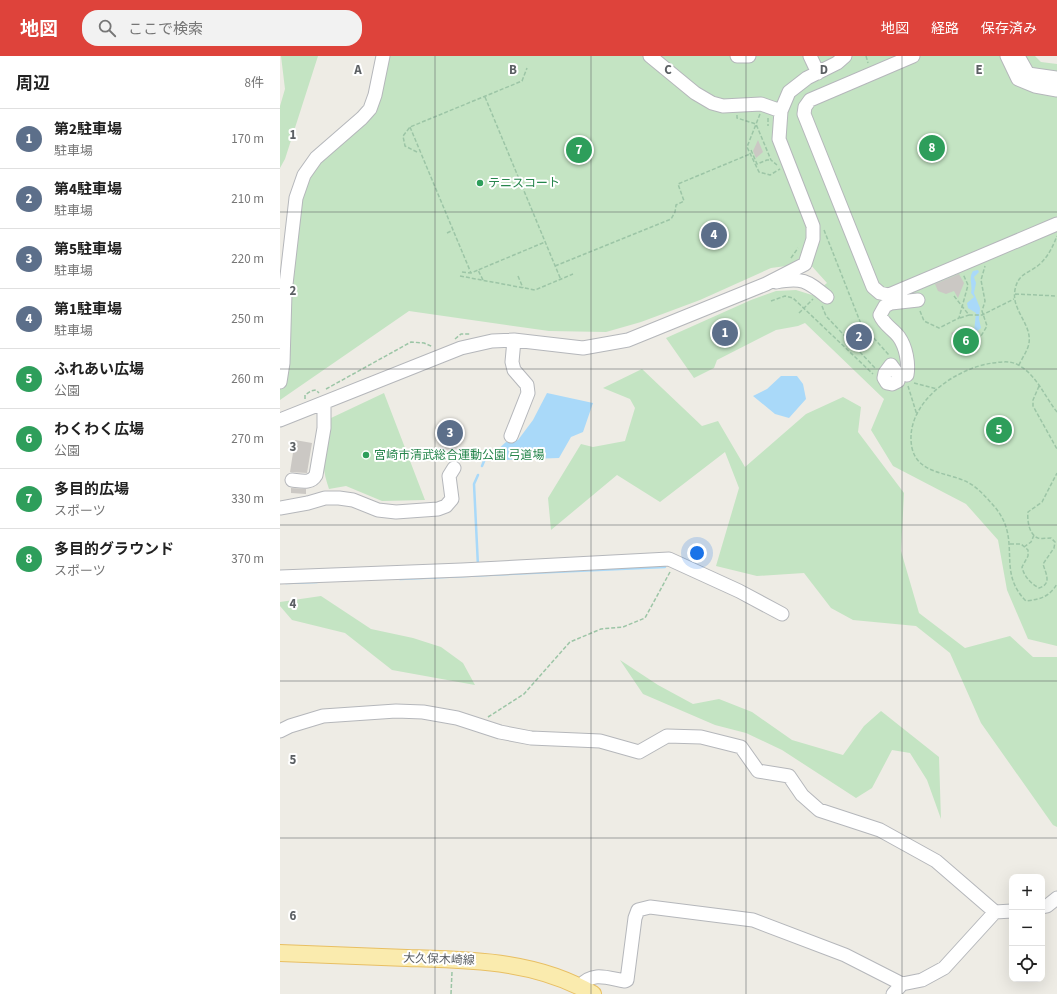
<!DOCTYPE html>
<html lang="ja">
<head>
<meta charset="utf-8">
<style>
  body { margin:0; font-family:"Source Sans 3","Noto Sans JP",sans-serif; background:#f2f2f2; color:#222 }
  .controls { position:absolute; right:12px; bottom:12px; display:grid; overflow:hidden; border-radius:8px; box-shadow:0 4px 16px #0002 }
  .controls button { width:36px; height:36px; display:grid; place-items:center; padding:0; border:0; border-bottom:1px solid #e0e0e0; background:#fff; color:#222; font:20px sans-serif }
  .you { position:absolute; left:417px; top:497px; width:14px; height:14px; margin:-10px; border:3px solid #fff; border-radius:50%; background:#1a73e8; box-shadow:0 0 0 6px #1a73e833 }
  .badge { display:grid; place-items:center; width:26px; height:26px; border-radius:50%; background:#de433b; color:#fff; font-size:13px; font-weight:700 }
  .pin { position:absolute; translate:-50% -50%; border:2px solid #fff; box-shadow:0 1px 4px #0006 }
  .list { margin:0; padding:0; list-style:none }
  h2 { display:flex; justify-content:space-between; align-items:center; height:52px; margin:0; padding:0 16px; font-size:17px }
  h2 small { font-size:13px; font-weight:400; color:#767676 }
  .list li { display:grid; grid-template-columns:26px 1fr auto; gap:12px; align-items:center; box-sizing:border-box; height:60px; padding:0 16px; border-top:1px solid #e0e0e0 }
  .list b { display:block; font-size:15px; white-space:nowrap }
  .list p { margin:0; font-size:13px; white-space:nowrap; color:#767676 }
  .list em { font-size:13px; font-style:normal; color:#767676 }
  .icon { flex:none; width:22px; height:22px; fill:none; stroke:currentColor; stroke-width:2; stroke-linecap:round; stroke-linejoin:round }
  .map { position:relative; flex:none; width:777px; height:938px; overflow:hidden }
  header { display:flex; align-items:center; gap:24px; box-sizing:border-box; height:56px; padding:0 20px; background:#de433b; color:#fff }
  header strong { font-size:19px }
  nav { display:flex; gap:22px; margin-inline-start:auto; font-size:14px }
  .search { width:280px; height:36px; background:#f2f2f2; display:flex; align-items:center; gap:10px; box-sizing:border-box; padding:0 14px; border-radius:16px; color:#767676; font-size:15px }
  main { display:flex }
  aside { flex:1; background:#fff }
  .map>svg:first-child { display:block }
</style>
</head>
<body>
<header>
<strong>地図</strong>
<div class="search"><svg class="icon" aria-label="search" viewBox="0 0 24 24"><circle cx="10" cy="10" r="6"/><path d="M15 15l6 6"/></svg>ここで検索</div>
<nav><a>地図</a><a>経路</a><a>保存済み</a></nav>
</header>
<main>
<aside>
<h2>周辺<small>8件</small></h2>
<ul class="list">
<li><span class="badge" style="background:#5c6f8a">1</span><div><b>第2駐車場</b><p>駐車場</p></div><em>170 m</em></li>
<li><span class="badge" style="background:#5c6f8a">2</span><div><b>第4駐車場</b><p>駐車場</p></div><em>210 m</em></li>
<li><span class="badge" style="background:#5c6f8a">3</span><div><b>第5駐車場</b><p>駐車場</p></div><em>220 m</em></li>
<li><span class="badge" style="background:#5c6f8a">4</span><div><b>第1駐車場</b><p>駐車場</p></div><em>250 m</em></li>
<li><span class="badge" style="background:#2e9e5b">5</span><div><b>ふれあい広場</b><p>公園</p></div><em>260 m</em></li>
<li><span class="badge" style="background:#2e9e5b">6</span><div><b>わくわく広場</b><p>公園</p></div><em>270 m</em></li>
<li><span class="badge" style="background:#2e9e5b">7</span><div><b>多目的広場</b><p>スポーツ</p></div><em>330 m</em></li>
<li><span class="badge" style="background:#2e9e5b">8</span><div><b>多目的グラウンド</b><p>スポーツ</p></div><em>370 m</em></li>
</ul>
</aside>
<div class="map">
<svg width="777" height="938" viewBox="0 0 777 938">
  <rect width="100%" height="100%" fill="#eeece5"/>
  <path fill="#c4e4c3" d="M1 0H38L5 103 0 112V50L5 33Z
    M104 0H755L761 6 777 8V590L748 583 727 534 718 484 686 448 613 410 591 374 604 343 525 267 518 270 496 274 437 304 434 312 414 322 386 282 471 244 496 235 516 234 532 239 547 227 529 207 491 212 420 244 361 266 326 276 269 275 129 255 0 344V326L24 119 90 53Z
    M362 313 422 370 438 365 465 411 526 358 563 341 581 351 578 376 624 437 621 495 639 557 685 592 730 580 753 601H777V771L773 769 701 667 670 597 636 570 573 564 551 552 524 517 477 520 436 510 459 432 445 396 380 446 337 419 271 474 268 442 301 388 313 391 345 385 355 352 350 343 323 332Z
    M104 337 145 444 102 445 66 430 49 433C46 424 43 414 44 405 45 389 51 379 51 362Z
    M41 540 91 573 133 582 161 591 183 607 195 629 112 614 65 577 12 564 0 550V546Z
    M340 604 378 629 413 648 439 643 472 656 512 684 563 699 584 670 601 655 659 701 661 763 647 724 630 697 612 694 592 732 576 742 502 694 466 677 435 669 363 638Z"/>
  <path fill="#a9d9f9" d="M698 214 699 216 694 221 696 227 694 237 700 252 699 263 701 272 695 277 694 276 696 257 688 252 687 247 694 241 691 237C693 228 688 223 693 215Z
    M501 320H517L523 328 526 343 509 362 495 358 473 340 487 333Z
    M267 337 313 347 303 376 291 381 279 402 219 404 215 402V396L226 386 238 384 253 364Z"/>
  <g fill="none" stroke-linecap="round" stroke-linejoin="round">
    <path stroke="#a9d9f9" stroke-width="2.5" d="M202 410 207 398 216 399
      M198 510 194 428 198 419
      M120 523 385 511
      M6 527 37 526"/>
  </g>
  <path fill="#cbc8c4" d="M478 84 483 96 476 102 473 95Z
    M679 218 684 227 678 242 674 235 666 238 658 235 655 228Z
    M687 270 690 276 674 283 671 277Z
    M15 384 32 387 27 417 10 416Z
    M11 432 26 433V438L11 437Z"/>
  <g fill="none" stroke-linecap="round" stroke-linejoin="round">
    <g stroke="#b5b7bb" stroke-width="15">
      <path id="minor" d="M370 0 415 37 432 47 443 50 481 48 501 55
        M457 0H469
        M530 0 538 17
        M633 0 530 44 525 51 524 58 593 231 600 237 609 239 777 168
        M727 0 738 23 755 30 777 34
        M738 0 748 18 777 22
        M496 226C523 221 527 225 547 241
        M611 309 619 320 618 325 612 328 607 327 604 322 605 317Z
        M627 319C629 307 626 291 619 281 613 273 604 269 600 259L605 250 611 247 638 244
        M0 326 3 307 5 237 16 142 24 119 36 102 82 62 90 53 95 39 103 0
        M0 364 181 292 212 285 234 284 303 292 348 284 486 228 525 208 533 183V170L499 83 501 55 509 36 527 22 557 7 565 0
        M231 380 248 337 247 329 234 314 232 306 234 284
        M12 424C21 425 31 428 36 419L44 372V347
        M0 452 28 447 45 442H59L73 444 98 454 116 456 158 453 166 450 172 443 169 420 174 412
        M0 521 182 514 389 503 459 535 502 558
        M0 675 10 670 43 660 116 655 143 656 177 662 220 676 251 682 320 685 359 696 387 680 421 681 461 691 478 715 509 720 522 739 539 754 600 774 656 805 715 856 732 855
        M762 851 767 850 777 842
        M300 930C313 915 327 922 345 925L347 924 355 862 358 854 370 851 473 864 565 899 622 928
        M613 938 622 928 642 924 664 912 715 856"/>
    </g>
    <g stroke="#e8bf63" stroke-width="18">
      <path id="major" d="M0 897C42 899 85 900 127 902 191 904 256 904 313 938"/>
    </g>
    <path stroke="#9cc5a6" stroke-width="1.5" stroke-dasharray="4 2" stroke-linecap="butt" d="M586 0 588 7
      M205 41 281 224
      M480 58 467 91 479 116 490 119 500 113
      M457 59V62L476 68 491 104 497 109
      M488 62V70
      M130 71 191 217
      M471 94 477 108 487 104H491
      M137 96 125 90 123 80 130 71 242 25 247 12
      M544 174 581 268 609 299
      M167 177 173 174
      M511 202 518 192
      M275 210 391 163 395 156 396 149 404 145 398 128 470 98
      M182 216 191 217 198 214
      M180 220 255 234 293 218
      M238 220 243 232
      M203 224 198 214 265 186
      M735 238 777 240
      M674 240 689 259H702L734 243
      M491 245 505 240 513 242 593 318
      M542 250 546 260 595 312
      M640 255 644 265 659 272 679 262 688 229 683 218
      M519 257 533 243
      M680 262 689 259
      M687 277 691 283 701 280 707 270 702 255 705 245 701 224 705 210
      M175 283 181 278H190
      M739 309C742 302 748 294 749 287 752 268 731 254 735 234 738 216 751 217 761 207 769 199 773 190 777 180
      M634 327 657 333
      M628 330 637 359
      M759 330 753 344V350L777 393
      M46 333 131 286 144 287 153 291
      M25 343V339L31 335 36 334 39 337
      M777 356C765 341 757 320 740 310 731 304 722 306 713 307 675 312 623 348 632 392 638 419 670 416 689 427 698 432 706 441 713 449 744 483 715 514 746 545 761 543 769 541 777 528
      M730 488H741L748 494V500L742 511C744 520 750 527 759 532 772 528 766 518 763 508L774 492 775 486 771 482C767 482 762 483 758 482 749 479 747 464 748 456L762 446 777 417
      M744 491 751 486 754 479
      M208 661 244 638 290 586 321 573 343 571 365 562 390 516
      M171 938 172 916"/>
    <use href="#minor" stroke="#fff" stroke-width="13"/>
    <use href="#major" stroke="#faebae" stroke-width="16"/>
  </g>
  <path fill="none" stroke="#5c6064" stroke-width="1" stroke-opacity="0.55" d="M155 0V938M311 0V938M466 0V938M622 0V938M0 156H777M0 313H777M0 469H777M0 625H777M0 782H777"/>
  <g fill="#2e9e5b" stroke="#fff" stroke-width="1.5">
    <circle cx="200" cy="127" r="4"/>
    <circle cx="86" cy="399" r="4"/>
  </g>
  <g text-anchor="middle" stroke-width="4" stroke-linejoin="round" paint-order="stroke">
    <g font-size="12" fill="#27864d" stroke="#fff" text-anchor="start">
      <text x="208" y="131">テニスコート</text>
      <text x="94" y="403">宮崎市清武総合運動公園 弓道場</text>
    </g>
    <g font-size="12" fill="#5c6064" stroke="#fff">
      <text transform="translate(159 903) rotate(2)" y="4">大久保木崎線</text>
    </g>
  </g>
  <g font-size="13" text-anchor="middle" font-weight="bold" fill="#5c6064" stroke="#fff" stroke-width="4" stroke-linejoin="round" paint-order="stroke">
    <text x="78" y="18">A</text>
    <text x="233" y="18">B</text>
    <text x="388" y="18">C</text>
    <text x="544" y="18">D</text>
    <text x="699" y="18">E</text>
    <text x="13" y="83">1</text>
    <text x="13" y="239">2</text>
    <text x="13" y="395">3</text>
    <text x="13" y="552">4</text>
    <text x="13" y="708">5</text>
    <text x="13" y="864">6</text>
  </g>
</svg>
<div class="controls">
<button>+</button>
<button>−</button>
<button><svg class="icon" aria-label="locate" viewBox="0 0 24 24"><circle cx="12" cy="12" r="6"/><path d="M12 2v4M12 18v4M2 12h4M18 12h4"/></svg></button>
</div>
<div class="you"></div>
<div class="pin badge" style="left:445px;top:277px;background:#5c6f8a">1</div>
<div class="pin badge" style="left:579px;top:281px;background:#5c6f8a">2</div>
<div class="pin badge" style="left:170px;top:377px;background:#5c6f8a">3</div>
<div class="pin badge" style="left:434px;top:179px;background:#5c6f8a">4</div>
<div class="pin badge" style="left:719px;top:374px;background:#2e9e5b">5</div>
<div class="pin badge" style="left:686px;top:285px;background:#2e9e5b">6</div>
<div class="pin badge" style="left:299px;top:94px;background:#2e9e5b">7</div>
<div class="pin badge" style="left:652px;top:92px;background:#2e9e5b">8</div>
</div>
</main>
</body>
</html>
